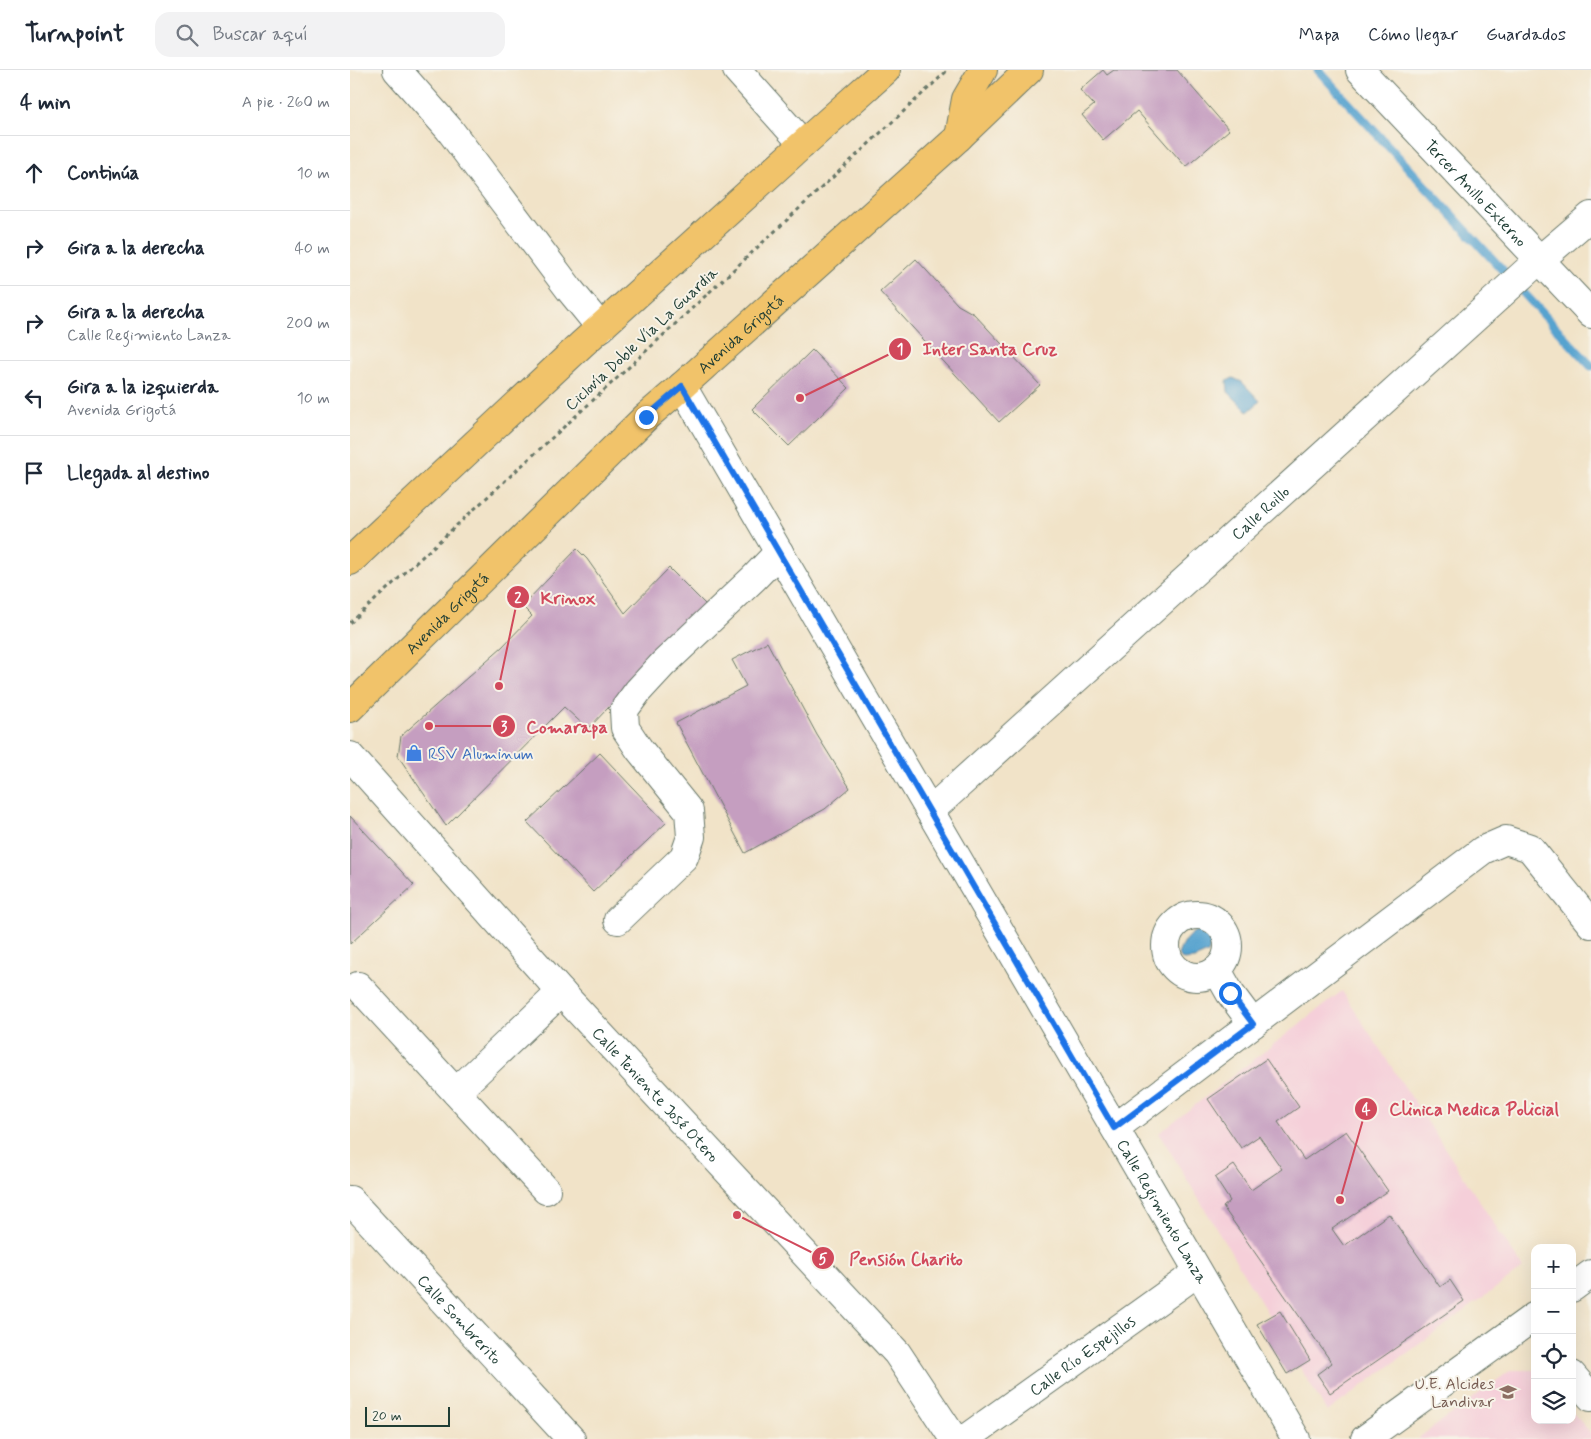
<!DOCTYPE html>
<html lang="es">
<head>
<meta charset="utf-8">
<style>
  body { margin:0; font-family:Mynerve,sans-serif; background:#f2f2f3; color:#1f2937 }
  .controls { position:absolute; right:15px; bottom:15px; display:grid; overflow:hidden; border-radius:10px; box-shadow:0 5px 20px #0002 }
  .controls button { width:45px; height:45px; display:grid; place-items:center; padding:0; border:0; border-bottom:1px solid #e0e1e3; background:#fff; color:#1f2937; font:25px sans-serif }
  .scale { position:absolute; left:15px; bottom:12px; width:85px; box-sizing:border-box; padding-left:5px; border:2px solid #1f3d34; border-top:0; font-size:14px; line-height:18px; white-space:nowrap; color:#1f3d34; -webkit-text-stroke:4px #f7f3e8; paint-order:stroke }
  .stop { position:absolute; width:15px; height:15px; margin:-11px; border:4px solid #1a73e8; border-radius:50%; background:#fff }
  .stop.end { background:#1a73e8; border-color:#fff; box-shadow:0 1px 5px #0008 }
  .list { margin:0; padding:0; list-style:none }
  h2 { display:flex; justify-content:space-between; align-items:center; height:65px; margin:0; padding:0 20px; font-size:21px }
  h2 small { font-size:16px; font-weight:400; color:#747a83 }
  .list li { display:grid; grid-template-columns:32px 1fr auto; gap:15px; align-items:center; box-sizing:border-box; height:75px; padding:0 20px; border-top:1px solid #e0e1e3 }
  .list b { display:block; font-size:19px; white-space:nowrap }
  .list p { margin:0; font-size:16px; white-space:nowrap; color:#747a83 }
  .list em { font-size:16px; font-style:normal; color:#747a83 }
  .icon { flex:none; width:28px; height:28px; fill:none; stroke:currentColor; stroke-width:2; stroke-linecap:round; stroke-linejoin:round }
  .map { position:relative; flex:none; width:1241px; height:1369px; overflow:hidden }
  header { display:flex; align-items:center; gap:30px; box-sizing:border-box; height:70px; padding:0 25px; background:#fff; border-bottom:1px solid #e0e1e3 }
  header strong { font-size:24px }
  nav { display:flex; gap:28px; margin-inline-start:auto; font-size:18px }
  .search { width:350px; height:45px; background:#f2f2f3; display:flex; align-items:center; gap:12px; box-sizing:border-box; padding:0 18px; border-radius:15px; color:#747a83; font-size:19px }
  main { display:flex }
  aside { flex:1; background:#fff }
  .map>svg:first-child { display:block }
</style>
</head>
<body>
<header>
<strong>Turnpoint</strong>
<div class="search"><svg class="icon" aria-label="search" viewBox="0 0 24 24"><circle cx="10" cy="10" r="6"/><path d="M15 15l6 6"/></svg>Buscar aquí</div>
<nav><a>Mapa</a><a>Cómo llegar</a><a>Guardados</a></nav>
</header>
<main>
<aside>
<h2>4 min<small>A pie · 260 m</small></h2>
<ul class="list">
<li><svg class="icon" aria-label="ahead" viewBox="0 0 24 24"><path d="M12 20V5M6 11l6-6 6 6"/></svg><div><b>Continúa</b></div><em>10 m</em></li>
<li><svg class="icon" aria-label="right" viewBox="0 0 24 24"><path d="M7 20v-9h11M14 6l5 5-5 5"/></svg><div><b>Gira a la derecha</b></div><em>40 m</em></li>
<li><svg class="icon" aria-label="right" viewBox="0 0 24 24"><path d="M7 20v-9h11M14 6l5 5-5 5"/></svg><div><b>Gira a la derecha</b><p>Calle Regimiento Lanza</p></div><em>200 m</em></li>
<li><svg class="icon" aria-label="left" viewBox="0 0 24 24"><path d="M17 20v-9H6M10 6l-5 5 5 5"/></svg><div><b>Gira a la izquierda</b><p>Avenida Grigotá</p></div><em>10 m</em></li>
<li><svg class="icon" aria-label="arrive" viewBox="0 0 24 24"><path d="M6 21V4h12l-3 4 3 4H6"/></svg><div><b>Llegada al destino</b></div></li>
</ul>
</aside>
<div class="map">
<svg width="1241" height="1369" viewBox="0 0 1241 1369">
  <rect width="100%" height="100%" fill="#f7f3e8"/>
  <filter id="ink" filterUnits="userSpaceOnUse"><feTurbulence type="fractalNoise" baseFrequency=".02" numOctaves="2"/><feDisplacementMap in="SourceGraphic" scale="10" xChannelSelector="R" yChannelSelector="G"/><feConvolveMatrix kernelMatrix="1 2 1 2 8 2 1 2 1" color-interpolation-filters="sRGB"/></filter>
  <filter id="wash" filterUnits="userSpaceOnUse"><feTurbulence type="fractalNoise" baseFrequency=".0096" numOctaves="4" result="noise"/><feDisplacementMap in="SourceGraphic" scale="20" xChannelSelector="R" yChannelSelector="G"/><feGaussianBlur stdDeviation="1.12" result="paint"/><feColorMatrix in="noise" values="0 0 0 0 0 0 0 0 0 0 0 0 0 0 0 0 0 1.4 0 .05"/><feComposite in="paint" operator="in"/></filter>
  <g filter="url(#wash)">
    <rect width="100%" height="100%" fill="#f1e3c8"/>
    <path fill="#f5cfd9" d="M992 921 1173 1198 977 1342 809 1063Z
      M1161 1300H1183L1185 1301V1350H1222V1342L1241 1363V1369H1067Z"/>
    <path fill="#56a3cf" stroke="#3a7082" d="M883 308 892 312 910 331 898 342 878 322 877 311Z
      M852 858H861L866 864 858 883 844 889 833 890 828 885C833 871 838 864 852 858Z"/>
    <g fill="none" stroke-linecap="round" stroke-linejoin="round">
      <path stroke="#56a3cf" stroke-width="9" d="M968 0 1241 296"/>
    </g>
    <g id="blocks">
      <path fill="#c59ec0" d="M753 0 757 5 764 0H827L879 60 836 97 787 41 753 70 732 45 744 35 730 20Z
        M566 189 608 235 624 244 690 315 649 352 530 222Z
        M462 280 499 318 439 376 402 339Z
        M227 479 237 489 275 543 319 498 356 535 238 659 214 637 96 756 48 686 51 666 152 577 182 546 172 536Z
        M417 572 467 665 500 718 475 739 395 783 326 653 396 616 382 590Z
        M250 683 316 753 243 822 177 752Z
        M0 746 64 815 0 874Z
        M916 989 949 1037 928 1052 954 1090 996 1061 1038 1121 982 1159 994 1176 1039 1144 1090 1217 1100 1210 1114 1231 980 1323 967 1304 982 1293 873 1137 880 1131 865 1108 884 1095 901 1120 932 1099 909 1066 891 1078 858 1029Z
        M930 1241 960 1290 937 1304 907 1254Z"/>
    </g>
  </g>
  <g filter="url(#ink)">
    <use href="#blocks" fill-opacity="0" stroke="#687768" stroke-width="1"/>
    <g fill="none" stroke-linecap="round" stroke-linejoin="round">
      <g stroke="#687768" stroke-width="30">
        <g id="minor">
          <path d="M47 0 99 59 220 220 251 258"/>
          <path d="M387 0 453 74"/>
          <path id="s1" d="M1010 0 1241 244"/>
          <path id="s2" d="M332 316 946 1369"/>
          <path id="s3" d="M0 686 211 922 547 1283 604 1369"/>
          <path id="s4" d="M580 741 1179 199 1241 146"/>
          <circle cx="847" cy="876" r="31"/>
          <path d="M268 850 334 787 341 767 339 741 289 679 275 658 274 640 288 621 313 594 404 508 429 482"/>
          <path d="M867 900 880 923 903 954"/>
          <path d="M8 916 196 1120"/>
          <path d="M106 1022 211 922"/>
          <path d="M765 1058 1133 780 1156 770 1180 778 1241 854"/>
          <path id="s5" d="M0 1130 221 1369"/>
          <path d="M1222 1218 1241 1204"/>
          <path d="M1222 1305 1241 1327"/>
          <path id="s6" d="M615 1369 848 1202"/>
          <path d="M1015 1369 1185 1246"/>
        </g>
      </g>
      <g stroke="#687768" stroke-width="30">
        <g id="major">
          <path d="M609 67 616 29 633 0"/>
          <path d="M0 491 231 275 453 74 536 0"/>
          <path id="s7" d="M0 638 296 347 332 316 609 67 679 0"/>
        </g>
      </g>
      <path stroke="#687768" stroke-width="3" stroke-dasharray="4 4" stroke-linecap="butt" d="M0 553 264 311 598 0"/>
      <use href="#minor" stroke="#fff" stroke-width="28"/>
      <use href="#major" stroke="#f1c36a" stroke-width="28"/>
    </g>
  </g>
  <g fill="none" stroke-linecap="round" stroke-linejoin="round" filter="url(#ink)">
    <path stroke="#1a73e8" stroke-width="6" d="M296 347 332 316 764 1058 903 954 880 923"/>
  </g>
  <defs>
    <g id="shop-bare" transform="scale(1.35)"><path d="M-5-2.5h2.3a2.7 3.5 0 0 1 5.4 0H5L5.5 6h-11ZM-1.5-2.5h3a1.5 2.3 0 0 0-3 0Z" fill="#3f7fe0" stroke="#f7f3e8" stroke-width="2.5" paint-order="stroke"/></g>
    <g id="school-bare" transform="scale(1.35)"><path d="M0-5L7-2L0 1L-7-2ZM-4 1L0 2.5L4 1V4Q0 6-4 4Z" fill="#8d6e63" stroke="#f7f3e8" stroke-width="2.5" paint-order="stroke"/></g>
  </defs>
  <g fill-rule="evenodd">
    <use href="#shop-bare" x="64" y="683"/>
    <use href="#school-bare" x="1158" y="1322"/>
  </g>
  <g text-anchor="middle" stroke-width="4" stroke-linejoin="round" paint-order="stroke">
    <g font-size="16" fill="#1f3d34" stroke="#f7f3e8">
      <text dy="6" stroke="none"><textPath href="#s1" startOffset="169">Tercer Anillo Externo</textPath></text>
      <text dy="6" stroke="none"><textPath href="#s7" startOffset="541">Avenida Grigotá</textPath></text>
      <text transform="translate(291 268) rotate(-43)" y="6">Ciclovía Doble Vía La Guardia</text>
      <text dy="6" stroke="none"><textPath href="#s4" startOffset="445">Calle Roillo</textPath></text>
      <text dy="6" stroke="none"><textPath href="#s7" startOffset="136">Avenida Grigotá</textPath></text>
      <text dy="6" stroke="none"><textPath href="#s3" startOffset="456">Calle Teniente José Otero</textPath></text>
      <text dy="6" stroke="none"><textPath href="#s2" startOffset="955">Calle Regimiento Lanza</textPath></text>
      <text dy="6" stroke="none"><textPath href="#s5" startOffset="162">Calle Sombrerito</textPath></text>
      <text dy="6" stroke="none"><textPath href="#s6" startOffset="144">Calle Río Espejillos</textPath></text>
    </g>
    <g font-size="16" fill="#366cbe" stroke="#f7f3e8" text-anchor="start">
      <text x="78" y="689">RSV Aluminum</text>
    </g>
    <g font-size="16" fill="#785e54" stroke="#f7f3e8" text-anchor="end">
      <text x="1144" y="1319">U.E. Alcides<tspan x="1144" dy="18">Landivar</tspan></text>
    </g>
  </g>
  <path fill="none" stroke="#d1495b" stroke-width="2" d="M450 328L550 279M149 616L168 527M79 656L154 656M990 1130L1016 1039M387 1145L473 1188"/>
  <g fill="#d1495b" stroke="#f7f3e8" stroke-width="2">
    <circle cx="450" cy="328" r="5"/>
    <circle cx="149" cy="616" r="5"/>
    <circle cx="79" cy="656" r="5"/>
    <circle cx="990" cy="1130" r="5"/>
    <circle cx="387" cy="1145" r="5"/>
    <circle cx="550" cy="279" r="12"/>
    <circle cx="168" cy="527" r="12"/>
    <circle cx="154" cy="656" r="12"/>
    <circle cx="1016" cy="1039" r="12"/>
    <circle cx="473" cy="1188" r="12"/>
  </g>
  <g font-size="15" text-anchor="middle" font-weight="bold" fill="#fff">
    <text x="550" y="284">1</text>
    <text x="168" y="533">2</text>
    <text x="154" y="662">3</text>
    <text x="1016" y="1044">4</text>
    <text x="473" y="1194">5</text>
  </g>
  <g font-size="18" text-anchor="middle" font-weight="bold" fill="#d1495b" stroke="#f7f3e8" stroke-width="4" stroke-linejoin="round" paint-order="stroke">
    <text x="640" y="285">Inter Santa Cruz</text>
    <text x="218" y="534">Krinox</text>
    <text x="217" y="663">Comarapa</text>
    <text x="1124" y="1045">Clinica Medica Policial</text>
    <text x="556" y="1195">Pensión Charito</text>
  </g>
</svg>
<div class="controls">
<button>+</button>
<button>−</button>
<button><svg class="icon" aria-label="locate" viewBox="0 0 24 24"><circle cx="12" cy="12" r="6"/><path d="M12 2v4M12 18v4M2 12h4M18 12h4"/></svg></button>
<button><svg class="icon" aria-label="layers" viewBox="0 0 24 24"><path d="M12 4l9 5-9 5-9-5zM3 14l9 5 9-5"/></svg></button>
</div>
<div class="scale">20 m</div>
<div class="stop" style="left:880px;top:923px"></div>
<div class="stop end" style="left:296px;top:347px"></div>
</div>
</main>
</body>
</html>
